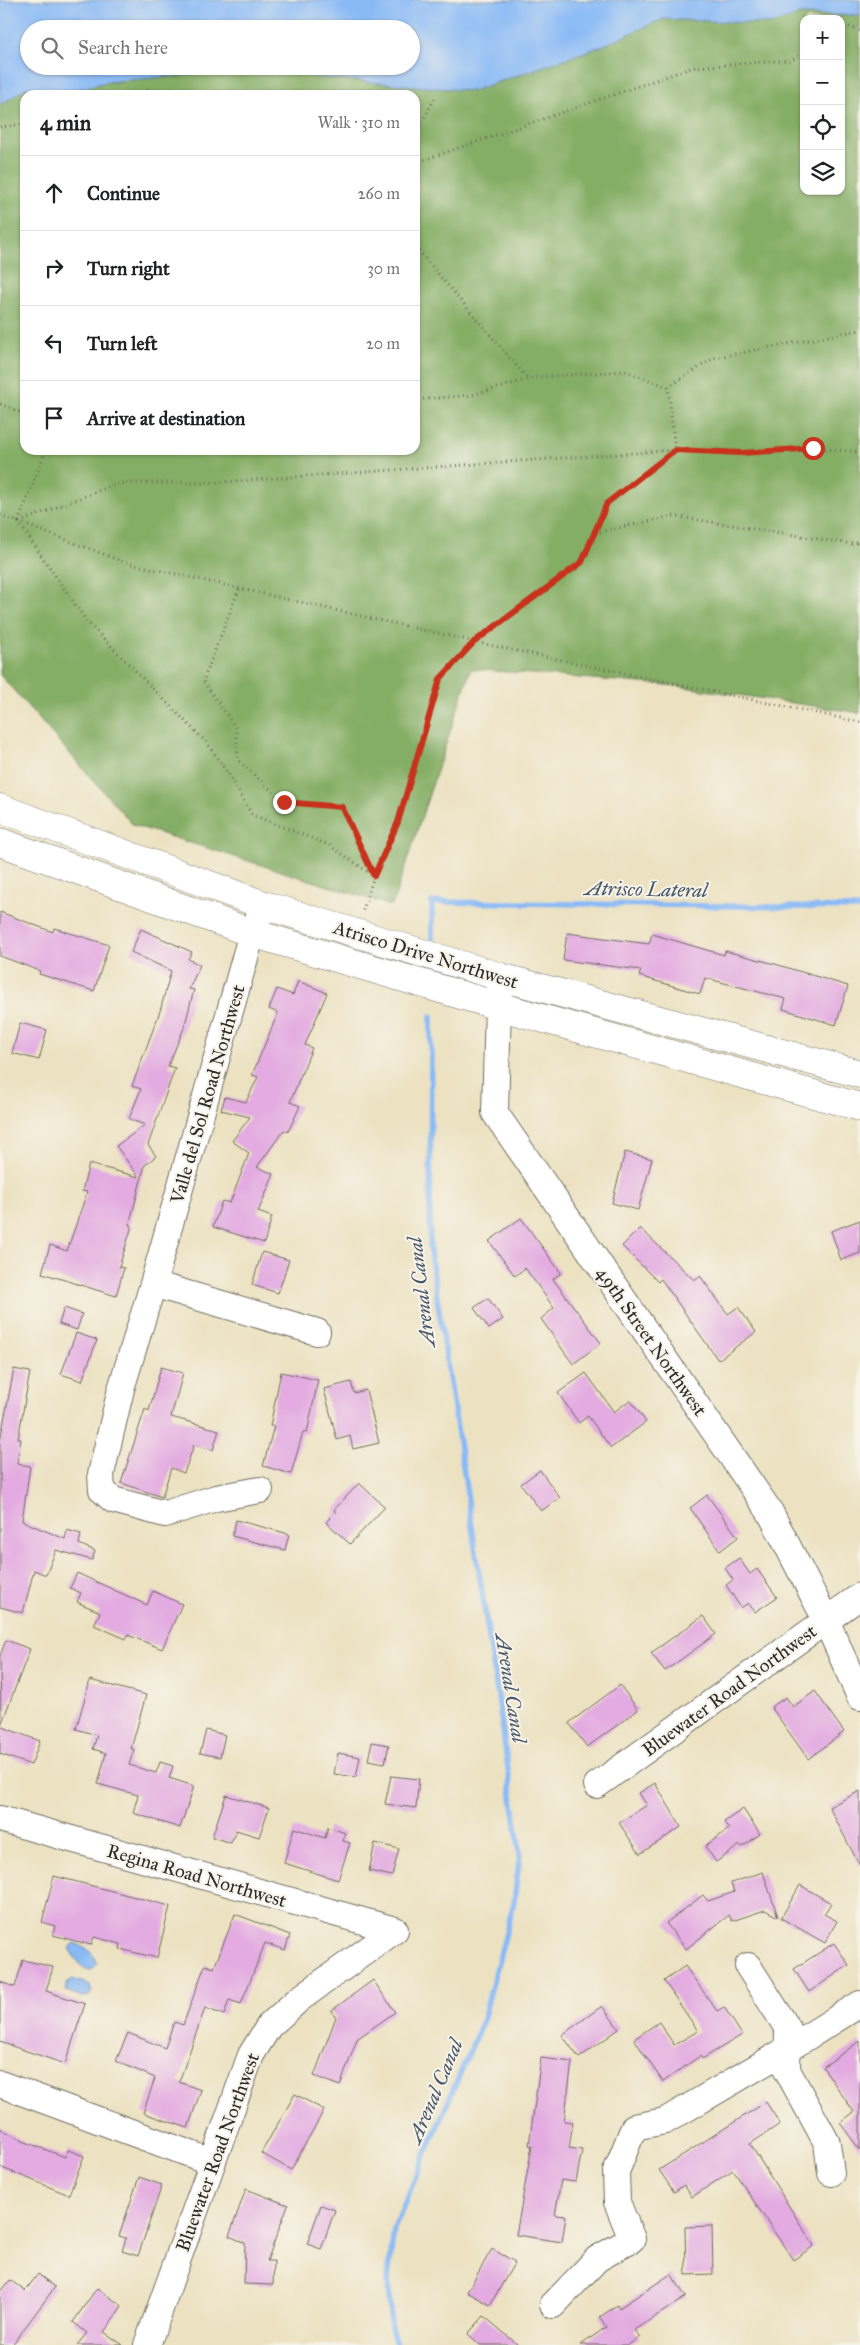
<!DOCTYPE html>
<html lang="en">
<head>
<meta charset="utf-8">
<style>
  body { margin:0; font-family:"IM FELL Great Primer",serif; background:#f6f6f6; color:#202124 }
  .controls { position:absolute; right:15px; top:15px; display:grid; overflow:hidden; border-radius:10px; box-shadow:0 1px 4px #0004 }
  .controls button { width:45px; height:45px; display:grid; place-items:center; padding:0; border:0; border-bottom:1px solid #e0e0e0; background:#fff; color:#202124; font:25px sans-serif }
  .stop { position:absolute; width:15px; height:15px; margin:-11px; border:4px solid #c8321e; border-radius:50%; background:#fff }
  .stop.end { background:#c8321e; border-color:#fff; box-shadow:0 1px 5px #0008 }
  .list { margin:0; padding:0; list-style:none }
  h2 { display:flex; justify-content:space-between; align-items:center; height:65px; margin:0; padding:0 20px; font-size:21px }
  h2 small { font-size:16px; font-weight:400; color:#757577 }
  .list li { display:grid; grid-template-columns:32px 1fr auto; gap:15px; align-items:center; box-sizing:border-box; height:75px; padding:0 20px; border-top:1px solid #e0e0e0 }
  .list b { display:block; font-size:19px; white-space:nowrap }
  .list em { font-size:16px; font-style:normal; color:#757577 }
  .icon { flex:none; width:28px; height:28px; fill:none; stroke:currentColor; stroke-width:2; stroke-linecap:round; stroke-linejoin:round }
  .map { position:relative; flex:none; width:860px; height:2345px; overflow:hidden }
  .search { position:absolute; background:#fff; box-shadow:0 1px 4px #0004; left:20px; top:20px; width:400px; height:55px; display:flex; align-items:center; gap:12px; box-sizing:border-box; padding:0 18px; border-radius:28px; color:#757577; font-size:19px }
  .panel { position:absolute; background:#fff; box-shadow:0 1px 4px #0004; left:20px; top:90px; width:400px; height:365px; border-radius:15px }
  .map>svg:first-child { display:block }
</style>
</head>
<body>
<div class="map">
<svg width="860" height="2345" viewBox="0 0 860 2345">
  <rect width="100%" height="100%" fill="#f7f3e8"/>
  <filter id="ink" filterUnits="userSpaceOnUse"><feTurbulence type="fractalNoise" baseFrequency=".02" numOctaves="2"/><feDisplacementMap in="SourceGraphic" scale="10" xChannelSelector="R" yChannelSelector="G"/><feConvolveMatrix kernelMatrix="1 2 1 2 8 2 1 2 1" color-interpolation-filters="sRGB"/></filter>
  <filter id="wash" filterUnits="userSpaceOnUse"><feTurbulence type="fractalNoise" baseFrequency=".0096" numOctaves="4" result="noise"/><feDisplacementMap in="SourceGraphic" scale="20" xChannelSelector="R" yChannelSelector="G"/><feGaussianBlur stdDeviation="1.12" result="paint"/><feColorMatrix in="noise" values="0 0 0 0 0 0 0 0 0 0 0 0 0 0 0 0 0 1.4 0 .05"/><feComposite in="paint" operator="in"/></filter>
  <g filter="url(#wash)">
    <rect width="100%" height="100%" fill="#ece2c2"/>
    <path fill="#84ad65" stroke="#586c48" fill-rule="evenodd" d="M799 15H860V713L677 686 471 669 392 906 133 825 0 675V105L26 88 56 94 106 82 189 75 211 66H245L334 79 472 91 602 46 663 19 772 24ZM804 19H841V191H804ZM25 95H415V450H25Z"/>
    <path fill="#89baf6" stroke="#5a7290" d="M0 0H860V15H799L772 24 663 19 602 46 472 91 334 79 245 66H411V29H29V66H211L189 75 106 82 56 95 26 88 0 105Z
      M75 1943C83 1947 96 1953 97 1964L91 1970C79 1969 74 1956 69 1948Z
      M73 1979 90 1985 92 1992 89 1996 82 1997 66 1991 68 1981Z"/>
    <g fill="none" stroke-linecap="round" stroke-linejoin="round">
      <path stroke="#89baf6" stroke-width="5.5" d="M432 939V902L860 908
        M396 2345 391 2327 388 2279 394 2228 483 2020 514 1902 520 1854 498 1697 430 1251 431 1016"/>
    </g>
    <g id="blocks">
      <path fill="#e3abe1" d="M0 912 53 932 54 928 109 945 94 991 39 974 40 971 0 956Z
        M141 929 192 952 188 959 200 965 189 989 194 990 184 1028 168 1066 175 1068 148 1145 156 1156 145 1165 129 1225 132 1226 119 1267 124 1268 116 1296 42 1273 50 1245 67 1251 87 1192 82 1191 89 1164 139 1177 116 1146 145 1125 129 1119 141 1089 132 1086 160 1011 171 971 131 952Z
        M567 933 649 944 652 934 724 955 725 951 775 964 848 986 836 1025 783 1009 786 999 705 978 700 994 639 976 641 970 563 960Z
        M298 981 327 993 305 1045 312 1048 290 1102 300 1106 288 1132 284 1130 257 1167 274 1174 258 1212 272 1217 264 1243 213 1227 222 1201 230 1203 249 1153 232 1141 250 1117 221 1110 225 1097 246 1102 258 1077 252 1075 278 1013 269 1009 277 989 293 995Z
        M20 1023 47 1030 39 1060 12 1053Z
        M625 1152 652 1159 638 1210 612 1203Z
        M521 1218 561 1273 553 1279 601 1343 573 1364 541 1319 554 1308 525 1268 515 1276 489 1241Z
        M860 1220V1253L841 1260 831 1231Z
        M640 1228 694 1280 700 1276 728 1314 738 1307 756 1332 718 1360 661 1279 658 1282 622 1246Z
        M262 1252 289 1260 278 1293 252 1285Z
        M488 1298 503 1319 489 1329 474 1308Z
        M64 1308 82 1314 77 1330 59 1324Z
        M76 1333 97 1340 82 1381 61 1374Z
        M161 1367 183 1373 171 1417 219 1430 213 1450 194 1445 184 1473 171 1468 162 1497 121 1483 145 1409 149 1411Z
        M14 1369 30 1372 18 1439H21L17 1464 30 1466 22 1521 65 1539 67 1530 81 1534 79 1544 95 1551 92 1560 56 1550 46 1575 34 1570 23 1613 0 1607V1441Z
        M281 1372 318 1380 307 1433 303 1432 291 1474 263 1466 274 1426H270Z
        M586 1373 614 1412 630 1400 646 1422 611 1448 588 1416 579 1423 558 1393Z
        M351 1382 354 1393 366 1390 379 1443 353 1449 350 1436 337 1440 324 1389Z
        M540 1470 560 1498 541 1511 521 1484Z
        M359 1483 385 1507 350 1544 326 1522 336 1512 334 1510Z
        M707 1495 738 1537 720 1551 690 1508Z
        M236 1520 289 1534 285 1550 232 1536Z
        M739 1558 750 1574 757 1569 777 1597 755 1612 748 1603 741 1608 726 1585 733 1580 725 1568Z
        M77 1573 147 1605 153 1591 182 1604 162 1649 128 1635 126 1639 94 1625 100 1612 77 1602 81 1593 70 1588Z
        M703 1616 716 1634 665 1671 651 1653Z
        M6 1640 30 1649 1 1725 0 1656Z
        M90 1680 146 1695 131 1749H134L129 1765 156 1773 160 1762 173 1766 169 1778 194 1786 180 1828 133 1813 138 1795 98 1784 106 1753 93 1749 97 1735 76 1729Z
        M620 1685 638 1710 587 1747 569 1723Z
        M815 1691 844 1732 808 1759 771 1707 786 1697 793 1707Z
        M0 1726 40 1741 31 1765 0 1754Z
        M206 1730 225 1735 220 1757 200 1753Z
        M372 1742 389 1745 385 1763 368 1760Z
        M338 1753 360 1757 356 1777 334 1774Z
        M391 1776 419 1779 416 1808 385 1804Z
        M655 1783 681 1827 640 1854 619 1823 647 1805 639 1793Z
        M860 1791V1866L829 1807Z
        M226 1795 269 1808 259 1837 236 1830 231 1843 212 1837Z
        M743 1809 760 1834 742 1847 740 1845 716 1862 705 1846 729 1829 724 1822Z
        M328 1827 345 1833 343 1841 350 1843 338 1880 284 1863 294 1828 325 1838Z
        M375 1843 399 1849 392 1876 369 1871Z
        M763 1872 778 1917 765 1910 732 1921 729 1915 686 1949 666 1923 703 1895 708 1901 734 1892 731 1883Z
        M54 1876 170 1906 157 1958 120 1949 121 1944 94 1937 91 1945 53 1935 55 1926 42 1922Z
        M800 1885 831 1903 824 1914 837 1921 825 1943 781 1918Z
        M235 1914 290 1935 285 1950 265 1943 241 2004 229 2000 224 2015 205 2008 179 2082 201 2090 188 2128 143 2113 155 2078 116 2061 128 2033 165 2048 174 2022 183 2025 205 1965 214 1968Z
        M834 1943 849 1965 809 1992 794 1969Z
        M23 1960 53 1967 46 1991 85 2004 65 2064 0 2042V1982L15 1987Z
        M685 1966 717 2011 724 2007 742 2035 702 2059 700 2056 663 2082 634 2039 659 2022 674 2045 698 2031 664 1981Z
        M373 1980 395 2012 357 2039 340 2086 314 2076 336 2017 331 2011Z
        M602 2006 619 2029 579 2058 562 2035Z
        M860 2041V2150L840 2123 854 2112 823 2067Z
        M541 2058 572 2062 564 2121 573 2122 569 2148 582 2150 576 2182 561 2180 555 2215 566 2216 562 2242 516 2235 532 2146 529 2145Z
        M295 2094 324 2110 291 2170 261 2153Z
        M766 2102 780 2124 750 2144 814 2246 793 2260 733 2170 692 2197 684 2185 674 2192 659 2170Z
        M0 2128 23 2141 65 2157 68 2150 84 2156 69 2195 0 2167Z
        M139 2177 162 2185 138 2256 122 2251 126 2238 119 2236Z
        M246 2189 288 2205 267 2261H274L273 2285 244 2284 245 2243 229 2236Z
        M321 2205 335 2210 321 2249 307 2244Z
        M712 2226 713 2274 686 2275 685 2227Z
        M492 2249 515 2262 490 2305 467 2292Z
        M38 2274 55 2287 12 2345H0V2293L10 2280 25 2291Z
        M671 2274 686 2297 634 2330 640 2337 628 2345H581L606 2327 600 2317 617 2305 619 2308Z
        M97 2288 122 2306 104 2332 123 2345H77L87 2333 73 2322Z
        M484 2316 518 2345H480L468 2334Z"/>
    </g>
  </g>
  <g filter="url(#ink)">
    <use href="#blocks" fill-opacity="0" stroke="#6f6b60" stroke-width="1"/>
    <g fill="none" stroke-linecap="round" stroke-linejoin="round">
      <g stroke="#6f6b60" stroke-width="28">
        <path id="minor" d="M501 977 498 1006 495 1113 770 1512 826 1620 860 1697
          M153 1284 317 1332
          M260 1490 216 1498 165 1514 113 1500 102 1490 101 1474 121 1389 153 1284 252 933 264 905
          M597 1785 860 1596
          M0 1819 395 1930
          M748 1966 788 2029 787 2070 827 2143 831 2173
          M0 2084 212 2162
          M553 2305 597 2259 632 2239 617 2202 616 2172 634 2127 665 2121 788 2049 860 2004
          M147 2345 251 2055 269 2026 298 2000 395 1930"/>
      </g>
      <g stroke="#6f6b60" stroke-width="29">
        <path id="major" d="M0 808 264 905 501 977 860 1074
          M0 842 252 933 498 1006 860 1107"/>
      </g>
      <path stroke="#6f6b60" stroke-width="3" stroke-dasharray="1 4" stroke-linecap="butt" d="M841 31 848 26 860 31
        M147 95 148 89 167 95
        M0 127 25 124
        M415 135 436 96
        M415 163 694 67 792 60 804 53
        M415 247 528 379
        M668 387 714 358 860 330
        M0 404 25 414
        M0 515 127 563 489 645 860 722
        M18 522 88 623 206 742 229 775 252 815 329 845 374 876 398 822 440 679 475 642 582 562 607 503 675 450 668 387 625 371 537 377 472 395 415 400
        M18 522 46 450
        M19 522 118 483H209L675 450 741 453 813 448 860 452
        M595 533 673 516 851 544 860 542
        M239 589 203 681 236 728 238 760 284 802 342 807 374 876 362 913"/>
      <use href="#minor" stroke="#fff" stroke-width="26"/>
      <use href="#major" stroke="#fff" stroke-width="28"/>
    </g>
  </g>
  <g fill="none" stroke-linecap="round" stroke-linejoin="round" filter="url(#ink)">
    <path stroke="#c8321e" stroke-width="6" d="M284 802 342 807 374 876 398 822 440 679 474 642 582 562 607 503 675 450 742 453 813 448"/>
  </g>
  <g text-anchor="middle" stroke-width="4" stroke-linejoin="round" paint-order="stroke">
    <g font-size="19" fill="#2b2b2b" stroke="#f7f3e8">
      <text transform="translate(426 954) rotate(17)" y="7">Atrisco Drive Northwest</text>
      <text transform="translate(207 1094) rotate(-74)" y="7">Valle del Sol Road Northwest</text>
      <text transform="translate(652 1341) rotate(55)" y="7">49th Street Northwest</text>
      <text transform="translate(729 1690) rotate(-36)" y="7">Bluewater Road Northwest</text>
      <text transform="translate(197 1875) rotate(16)" y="7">Regina Road Northwest</text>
      <text transform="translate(217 2152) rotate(-70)" y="7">Bluewater Road Northwest</text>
    </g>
    <g font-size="20" font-style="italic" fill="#475668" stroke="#f7f3e8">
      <text transform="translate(646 889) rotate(1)" y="7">Atrisco Lateral</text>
      <text transform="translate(421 1292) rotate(-97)" y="7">Arenal Canal</text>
      <text transform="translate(511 1688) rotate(81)" y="7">Arenal Canal</text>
      <text transform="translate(435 2091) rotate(-67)" y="7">Arenal Canal</text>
    </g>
  </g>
</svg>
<div class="controls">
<button>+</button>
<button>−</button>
<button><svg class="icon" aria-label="locate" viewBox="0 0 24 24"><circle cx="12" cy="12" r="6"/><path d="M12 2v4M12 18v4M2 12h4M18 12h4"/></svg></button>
<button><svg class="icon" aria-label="layers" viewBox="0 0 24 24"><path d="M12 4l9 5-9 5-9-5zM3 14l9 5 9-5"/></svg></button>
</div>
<div class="stop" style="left:813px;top:448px"></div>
<div class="stop end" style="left:284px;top:802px"></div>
<div class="search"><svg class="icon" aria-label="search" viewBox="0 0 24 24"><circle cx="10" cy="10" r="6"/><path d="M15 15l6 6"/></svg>Search here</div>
<section class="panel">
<h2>4 min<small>Walk · 310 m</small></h2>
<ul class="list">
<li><svg class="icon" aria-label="ahead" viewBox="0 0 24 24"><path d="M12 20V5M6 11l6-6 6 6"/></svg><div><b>Continue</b></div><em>260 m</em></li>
<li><svg class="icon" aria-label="right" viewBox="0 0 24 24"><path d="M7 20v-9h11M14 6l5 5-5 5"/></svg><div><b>Turn right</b></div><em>30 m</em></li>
<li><svg class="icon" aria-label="left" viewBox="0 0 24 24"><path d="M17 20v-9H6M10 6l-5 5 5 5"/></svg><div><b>Turn left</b></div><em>20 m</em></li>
<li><svg class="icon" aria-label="arrive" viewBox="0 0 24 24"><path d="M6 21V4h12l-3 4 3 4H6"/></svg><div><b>Arrive at destination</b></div></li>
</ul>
</section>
</div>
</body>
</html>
